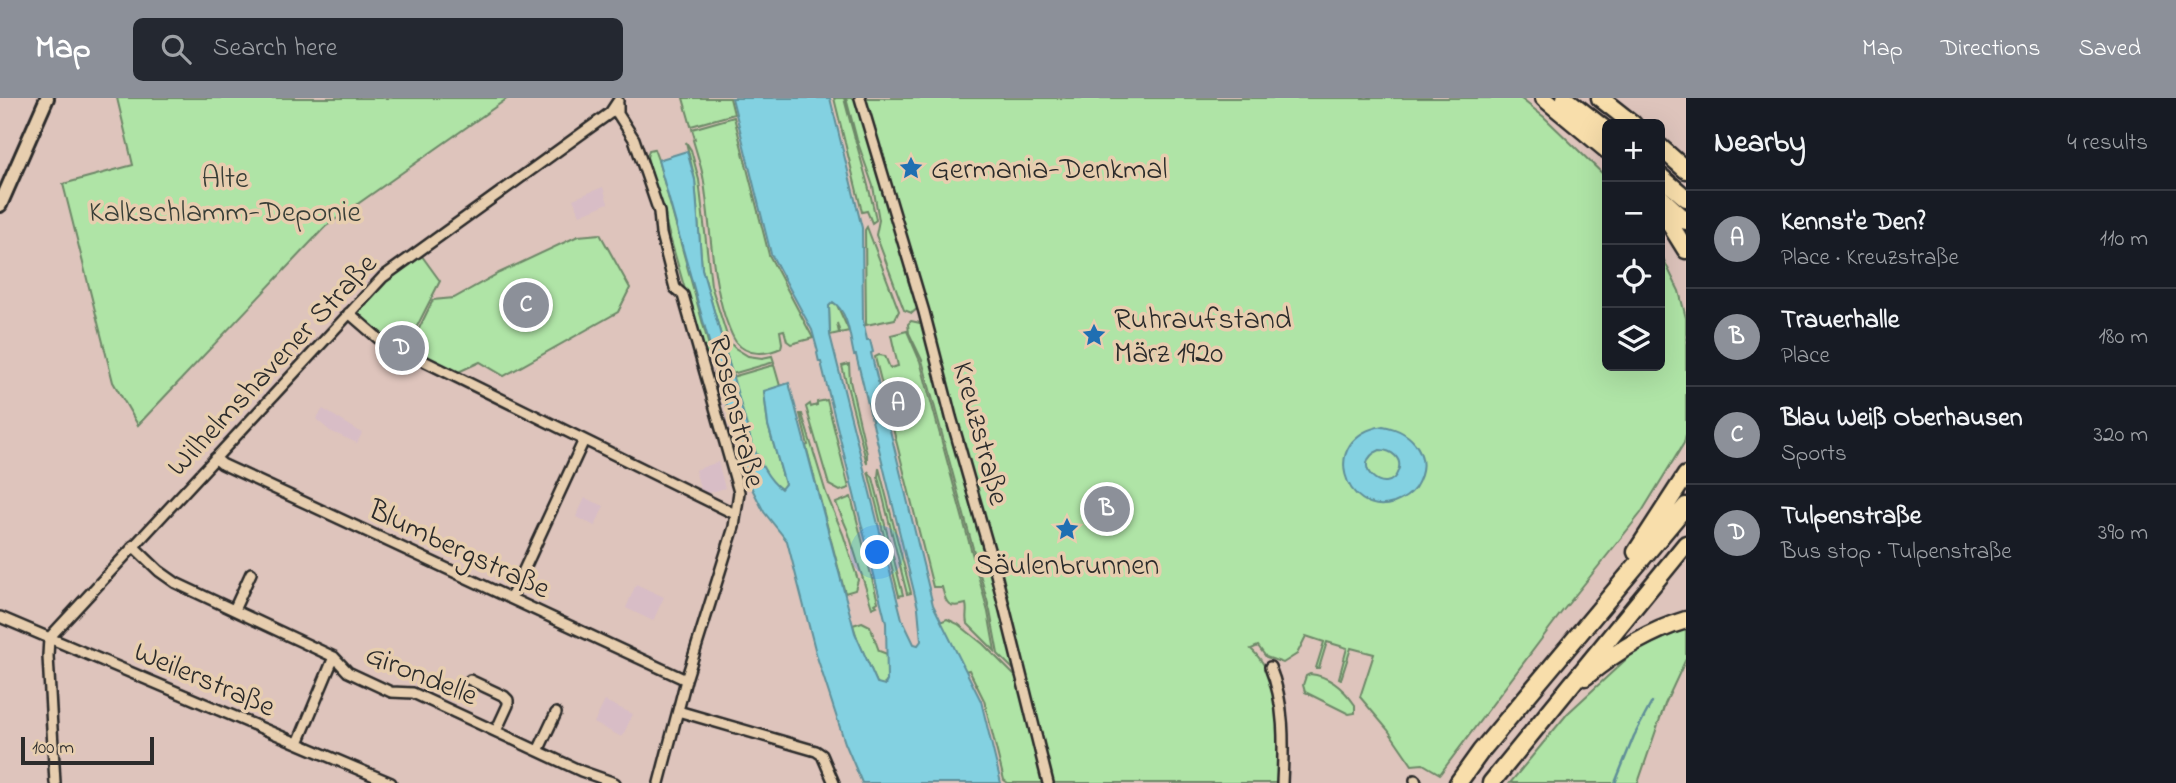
<!DOCTYPE html>
<html lang="en">
<head>
<meta charset="utf-8">
<style>
  body { margin:0; font-family:"Indie Flower",sans-serif; background:#242831; color:#f1f3f6 }
  .controls { position:absolute; right:21px; top:21px; display:grid; overflow:hidden; border-radius:10px; box-shadow:0 7px 28px #0002 }
  .controls button { width:63px; height:63px; display:grid; place-items:center; padding:0; border:0; border-bottom:2px solid #363941; background:#171b24; color:#f1f3f6; font:35px sans-serif }
  .scale { position:absolute; left:21px; bottom:18px; width:133px; box-sizing:border-box; padding-left:7px; border:4px solid #2b2b2b; border-top:0; font-size:19px; line-height:24px; white-space:nowrap; color:#2b2b2b; -webkit-text-stroke:5px #e7ceaf; paint-order:stroke }
  .you { position:absolute; left:878px; top:455px; width:24px; height:24px; margin:-18px; border:5px solid #fff; border-radius:50%; background:#1a73e8; box-shadow:0 0 0 10px #1a73e833 }
  .badge { display:grid; place-items:center; width:46px; height:46px; border-radius:50%; background:#8c9099; color:#fff; font-size:23px; font-weight:700 }
  .pin { position:absolute; translate:-50% -50%; border:4px solid #fff; box-shadow:0 2px 7px #0006 }
  .list { margin:0; padding:0; list-style:none }
  h2 { display:flex; justify-content:space-between; align-items:center; height:91px; margin:0; padding:0 28px; font-size:30px }
  h2 small { font-size:23px; font-weight:400; color:#9ea1a6 }
  .list li { display:grid; grid-template-columns:46px 1fr auto; gap:21px; align-items:center; box-sizing:border-box; height:98px; padding:0 28px; border-top:2px solid #363941 }
  .list b { display:block; font-size:26px; white-space:nowrap }
  .list p { margin:0; font-size:23px; white-space:nowrap; color:#9ea1a6 }
  .list em { font-size:23px; font-style:normal; color:#9ea1a6 }
  .icon { flex:none; width:38px; height:38px; fill:none; stroke:currentColor; stroke-width:2; stroke-linecap:round; stroke-linejoin:round }
  .map { position:relative; flex:none; width:1686px; height:685px; overflow:hidden }
  header { display:flex; align-items:center; gap:42px; box-sizing:border-box; height:98px; padding:0 35px; background:#8c9099; color:#fff }
  header strong { font-size:33px }
  nav { display:flex; gap:38px; margin-inline-start:auto; font-size:24px }
  .search { width:490px; height:63px; background:#242831; display:flex; align-items:center; gap:18px; box-sizing:border-box; padding:0 24px; border-radius:10px; color:#9ea1a6; font-size:26px }
  main { display:flex }
  aside { flex:1; background:#171b24 }
  .map>svg:first-child { display:block }
</style>
</head>
<body>
<header>
<strong>Map</strong>
<div class="search"><svg class="icon" aria-label="search" viewBox="0 0 24 24"><circle cx="10" cy="10" r="6"/><path d="M15 15l6 6"/></svg>Search here</div>
<nav><a>Map</a><a>Directions</a><a>Saved</a></nav>
</header>
<main>
<div class="map">
<svg width="1686" height="685" viewBox="0 0 1686 685">
  <rect width="100%" height="100%" fill="#dec4bc"/>
  <filter id="ink" filterUnits="userSpaceOnUse"><feTurbulence type="fractalNoise" baseFrequency=".0143" numOctaves="2"/><feDisplacementMap in="SourceGraphic" scale="14" xChannelSelector="R" yChannelSelector="G"/><feConvolveMatrix kernelMatrix="1 2 1 2 8 2 1 2 1" color-interpolation-filters="sRGB"/></filter>
  <g filter="url(#ink)">
    <path fill="#d8bdc6" d="M603 89 608 105 580 117 573 101Z
      M323 311 362 335 357 345 330 333 316 321Z
      M718 364 725 390 702 397 695 372Z
      M585 400 604 408 595 428 576 419Z
      M636 486 664 499 653 523 626 510Z
      M605 603 633 616 622 639 594 625Z"/>
    <path fill="#afe4a6" stroke="#6d8868" stroke-width="2" d="M117 0H508L325 129 138 327 113 284 63 86 133 67Z
      M683 0H730L734 16 691 28Z
      M834 0H844C854 41 868 80 876 122L872 125 867 113 862 114Z
      M846 0H857L905 163C905 181 913 195 918 210L912 215 904 212 876 137 879 122 873 88 857 42Z
      M862 0H1520L1544 19 1607 80V268H1660V154L1679 193 1686 220V336L1684 345 1641 415 1561 515 1440 676 1423 666 1412 667 1388 632 1360 599 1374 556 1351 550 1341 581 1339 580 1347 550 1327 544 1319 570H1316L1324 544 1306 538 1297 556 1283 565 1266 559 1258 548 1251 551C1287 585 1279 640 1280 685H1052L884 77 887 69 882 51 875 46Z
      M734 19 769 157 813 240 791 246 787 243 784 232 780 233 782 245 781 250C766 257 747 258 736 244 731 237 728 227 725 219 711 175 711 130 704 84 702 70 697 56 693 42L695 41 692 31Z
      M686 44 691 52 699 82 711 187 729 244 735 250 748 258 762 260 772 258 774 264 732 276 702 171 695 82Z
      M654 51 658 62 718 281 711 260 702 251 647 59 649 52Z
      M867 129 899 213 895 221 866 227 865 132Z
      M600 136 630 190 618 214 504 278 480 264 452 277 407 255 433 202 454 200 499 175 578 138Z
      M419 154 440 183 406 250 376 235 353 214 375 188Z
      M832 204 837 207 849 233 840 235 837 225 839 235 830 237 829 208Z
      M911 223 920 225 926 231 1016 567 1014 572 998 556 990 513 922 262 909 235 908 226Z
      M907 233 920 263 988 514 995 553 967 525C965 518 968 514 966 506 948 511 946 506 942 489H933L875 259 879 257 885 258 890 270 898 268 891 237Z
      M849 266 850 283 867 356V366L842 268Z
      M774 267 780 288 764 294 768 327 785 386 781 391C751 371 742 312 732 279Z
      M827 302 849 390 840 393 829 387 806 309 810 306 811 309 817 307V304Z
      M800 316H802L826 395 843 436 858 482 855 492 845 495 806 348 808 347Z
      M879 370 911 495 907 496 878 379Z
      M868 373 873 380 903 497 899 498Z
      M851 399 878 504 875 506 877 508 872 510 848 433 836 405Z
      M947 521 958 526 983 546 1018 581 1044 685H1008L1004 682 984 602 969 572 965 573 940 524Z
      M862 524 870 528 879 553 887 556V583L883 588 877 585 858 543 853 527Z
      M1686 530V561L1665 606 1638 685H1510L1568 615 1634 554Z
      M1310 576C1330 578 1344 591 1355 607V615L1349 616 1305 594 1303 587 1306 578Z"/>
    <path fill="#83d1e1" stroke="#608f98" stroke-width="2" fill-rule="evenodd" d="M732 0H830L862 130 863 222 867 242H870L873 254 871 255 933 507 981 603 1001 685H862L845 645 817 559 787 443 764 414 748 383 658 62 687 53 695 82 702 171 752 346C759 362 767 381 781 391L785 386 768 327 764 293 789 285 855 535 877 585 885 587 887 583 886 525 821 264H819L817 255 818 254 812 232 771 156ZM833 204C849 214 850 242 854 257H856L918 510 921 543 918 547 914 546 902 521 830 237 829 208Z
      M1383 328C1414 333 1434 360 1415 390 1410 397 1402 402 1394 405 1345 421 1317 339 1383 328ZM1380 352C1392 352 1403 361 1398 373 1388 402 1346 366 1380 352Z"/>
    <g fill="none" stroke-linecap="round" stroke-linejoin="round">
      <path stroke="#608f98" stroke-width="2.5" d="M1615 685 1634 638 1652 604"/>
      <g stroke="#2b2b2b" stroke-width="14">
        <path id="street" d="M860 0 924 214 951 319 996 476 1048 685
          M618 6V16L634 41 659 114 661 136 675 190 683 197 739 394 734 429 686 582 659 685
          M349 215 379 241 735 416
          M215 360 222 366 686 582
          M133 448 159 473 176 485 334 559 348 574 391 594 413 595 581 673 615 685
          M511 500 584 342
          M234 512 251 475
          M0 519 391 685
          M1270 569C1285 605 1284 646 1282 685
          M470 582 504 598 508 602V607L496 633
          M678 613 816 653 822 657 834 685
          M298 645 334 559
          M538 653 556 615
          M1415 682 1416 685
          M55 685 48 558 49 540 383 179 610 15 618 3"/>
      </g>
      <g stroke="#2b2b2b" stroke-width="18">
        <path id="secondary" d="M0 107 47 0"/>
      </g>
      <g stroke="#2b2b2b" stroke-width="21">
        <path id="highway" d="M1544 0 1607 52
          M1565 0 1607 33
          M1600 0 1633 26
          M1660 49 1686 72
          M1660 78 1686 100
          M1660 99 1686 123
          M1660 110 1686 152
          M1636 454 1686 377
          M1585 579C1614 555 1649 533 1686 522
          M1458 685 1481 653 1686 408
          M1491 685 1686 446"/>
      </g>
      <use href="#street" stroke="#e7ceaf" stroke-width="9"/>
      <use href="#secondary" stroke="#e7ceaf" stroke-width="12"/>
      <use href="#highway" stroke="#f8deab" stroke-width="16"/>
    </g>
  </g>
  <defs>
    <g id="sight-bare" transform="scale(1.89)"><path d="M0-6L1.8-2.2L6-1.7L2.9 1.2L3.7 5.4L0 3.3L-3.7 5.4L-2.9 1.2L-6-1.7L-1.8-2.2Z" fill="#1f6fb2" stroke="#e7ceaf" stroke-width="2.5" paint-order="stroke"/></g>
  </defs>
  <g fill-rule="evenodd">
    <use href="#sight-bare" x="911" y="70"/>
    <use href="#sight-bare" x="1094" y="237"/>
    <use href="#sight-bare" x="1067" y="431"/>
  </g>
  <g text-anchor="middle" stroke-width="7" stroke-linejoin="round" paint-order="stroke">
    <g font-size="30" fill="#2b2b2b" stroke="#e7ceaf" text-anchor="start">
      <text x="931" y="80">Germania-Denkmal</text>
      <text x="1114" y="230">Ruhraufstand<tspan x="1114" dy="34">März 1920</tspan></text>
      <text x="1067" y="476" text-anchor="middle">Säulenbrunnen</text>
    </g>
    <g font-size="30" fill="#383e37" stroke="#e7ceaf">
      <text x="225" y="89">Alte<tspan x="225" dy="34">Kalkschlamm-Deponie</tspan></text>
    </g>
    <g font-size="30" fill="#2b2b2b" stroke="#e7ceaf">
      <text transform="translate(271 266) rotate(-47)" y="10">Wilhelmshavener Straße</text>
      <text transform="translate(738 313) rotate(76)" y="10">Rosenstraße</text>
      <text transform="translate(982 335) rotate(75)" y="10">Kreuzstraße</text>
      <text transform="translate(460 450) rotate(25)" y="10">Blumbergstraße</text>
      <text transform="translate(422 576) rotate(22)" y="10">Girondelle</text>
      <text transform="translate(205 580) rotate(23)" y="10">Weilerstraße</text>
    </g>
  </g>
</svg>
<div class="controls">
<button>+</button>
<button>−</button>
<button><svg class="icon" aria-label="locate" viewBox="0 0 24 24"><circle cx="12" cy="12" r="6"/><path d="M12 2v4M12 18v4M2 12h4M18 12h4"/></svg></button>
<button><svg class="icon" aria-label="layers" viewBox="0 0 24 24"><path d="M12 4l9 5-9 5-9-5zM3 14l9 5 9-5"/></svg></button>
</div>
<div class="scale">100 m</div>
<div class="you"></div>
<div class="pin badge" style="left:898px;top:306px">A</div>
<div class="pin badge" style="left:1107px;top:411px">B</div>
<div class="pin badge" style="left:526px;top:207px">C</div>
<div class="pin badge" style="left:402px;top:250px">D</div>
</div>
<aside>
<h2>Nearby<small>4 results</small></h2>
<ul class="list">
<li><span class="badge">A</span><div><b>Kennst'e Den?</b><p>Place · Kreuzstraße</p></div><em>110 m</em></li>
<li><span class="badge">B</span><div><b>Trauerhalle</b><p>Place</p></div><em>180 m</em></li>
<li><span class="badge">C</span><div><b>Blau Weiß Oberhausen</b><p>Sports</p></div><em>320 m</em></li>
<li><span class="badge">D</span><div><b>Tulpenstraße</b><p>Bus stop · Tulpenstraße</p></div><em>390 m</em></li>
</ul>
</aside>
</main>
</body>
</html>
